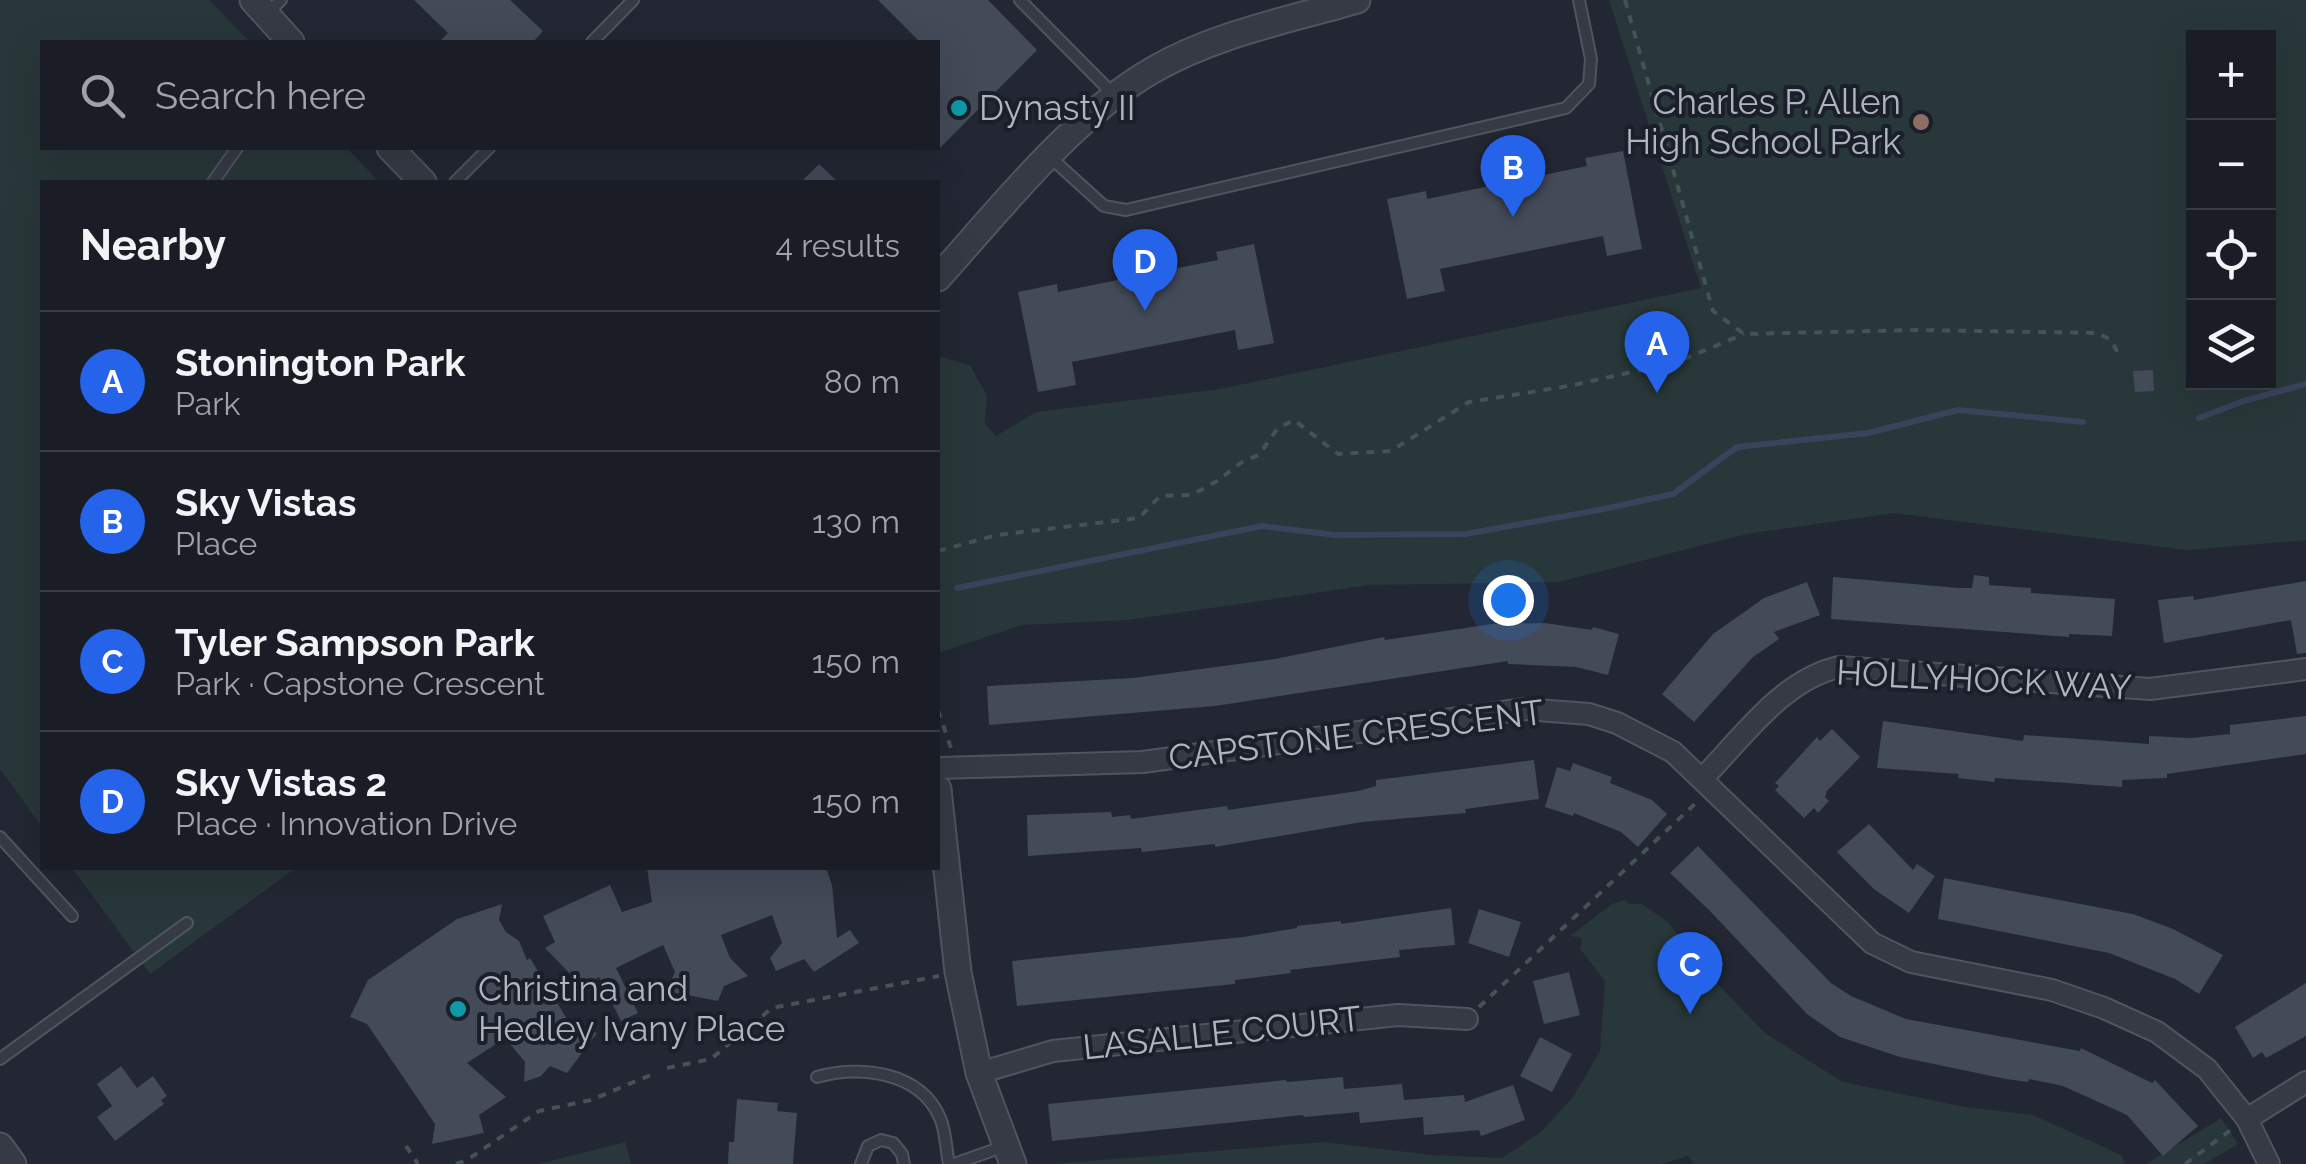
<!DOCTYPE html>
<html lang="en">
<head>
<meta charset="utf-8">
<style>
  body { margin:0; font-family:Raleway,sans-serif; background:#272a32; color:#f1f3f6 }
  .controls { position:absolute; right:30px; top:30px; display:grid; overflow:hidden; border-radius:0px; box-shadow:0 10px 40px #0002 }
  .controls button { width:90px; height:90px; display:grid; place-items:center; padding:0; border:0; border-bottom:2px solid #383b43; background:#1a1d26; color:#f1f3f6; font:50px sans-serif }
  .you { position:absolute; left:1508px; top:600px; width:35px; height:35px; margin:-25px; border:8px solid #fff; border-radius:50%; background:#1a73e8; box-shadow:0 0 0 15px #1a73e833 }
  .badge { display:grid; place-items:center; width:65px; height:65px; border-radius:50%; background:#2563eb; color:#fff; font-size:32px; font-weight:700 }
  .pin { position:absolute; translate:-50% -82px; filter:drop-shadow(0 2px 5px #0008) }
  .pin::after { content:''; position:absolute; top:52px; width:35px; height:30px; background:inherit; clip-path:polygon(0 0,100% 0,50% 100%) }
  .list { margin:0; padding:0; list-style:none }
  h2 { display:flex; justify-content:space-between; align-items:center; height:130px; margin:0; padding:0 40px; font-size:42px }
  h2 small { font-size:32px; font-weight:400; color:#9fa2a7 }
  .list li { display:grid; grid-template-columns:65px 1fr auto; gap:30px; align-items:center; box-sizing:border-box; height:140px; padding:0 40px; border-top:2px solid #383b43 }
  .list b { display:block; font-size:38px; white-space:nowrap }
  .list p { margin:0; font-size:32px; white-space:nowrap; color:#9fa2a7 }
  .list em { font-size:32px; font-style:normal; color:#9fa2a7 }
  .icon { flex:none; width:55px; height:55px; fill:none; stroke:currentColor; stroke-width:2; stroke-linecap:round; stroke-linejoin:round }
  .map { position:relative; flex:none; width:2306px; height:1164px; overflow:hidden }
  .search { position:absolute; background:#1a1d26; box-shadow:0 10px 40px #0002; left:40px; top:40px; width:900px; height:110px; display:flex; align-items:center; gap:25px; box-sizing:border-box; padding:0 35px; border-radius:0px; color:#9fa2a7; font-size:38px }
  .panel { position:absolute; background:#1a1d26; box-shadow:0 10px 40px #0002; left:40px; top:180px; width:900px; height:690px; border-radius:0px }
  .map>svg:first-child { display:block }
</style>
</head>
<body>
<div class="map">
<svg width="2306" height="1164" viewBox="0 0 2306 1164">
  <rect width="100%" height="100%" fill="#222733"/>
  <path fill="#283739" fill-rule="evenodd" d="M0 0H209L250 42H42V148H347L379 182H42V827L0 769Z
    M1609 0H2306V540L2187 550 1894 513 1746 534 1559 582 1370 585 1128 620 1022 625 938 653V351L941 357 970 365 987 396 985 424 996 436 1036 412 1220 389 1701 288ZM2194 38H2268V382H2194Z
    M72 868H296L150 974Z
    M1625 900 1629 904H1642L1668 922 1708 974 1765 1033 1843 1082 1965 1107 2033 1115 2121 1155 2126 1164H1694L1688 1156 1662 1164H1053L1323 1142 1432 1155 1502 1158 1541 1132 1573 1097 1600 1051 1605 981 1580 949 1582 938 1570 936 1612 904Z
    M2221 1118 2238 1144 2204 1164H2146Z
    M625 1141 631 1164H538L625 1142Z"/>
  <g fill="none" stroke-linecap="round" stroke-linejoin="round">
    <path stroke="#39435b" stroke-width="6" d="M2199 418 2244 401 2306 384
      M957 588 1262 526 1335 535 1466 534 1599 510 1673 494 1737 447 1868 433 1958 410 2083 422"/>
  </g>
  <path fill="#434a58" d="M414 0H510L543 31 533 42H439L448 33Z
    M878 0H988L1037 50 938 150V42H920Z
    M1623 151 1642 249 1607 256 1603 236 1440 269 1445 291 1407 299 1387 199 1426 191 1427 199 1587 166 1585 158Z
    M819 164 838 182H801Z
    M1254 244 1274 343 1238 350 1235 330 1072 362 1076 385 1038 392 1018 292 1057 284 1058 292 1218 260 1216 252Z
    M2153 370 2154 391 2135 392 2133 371Z
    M1974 575 1989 577V585L2031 588V593L2115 599 2112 636 2069 634V637L1831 619 1833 577 1959 588H1972Z
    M2306 581V653L2297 654 2291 620 2164 643 2158 600 2193 596 2194 600Z
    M1807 582 1820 615 1774 632 1779 639 1753 657 1694 722 1662 694 1713 634 1764 598Z
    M1545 623 1592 630 1593 627 1619 634 1608 675 1576 667 1508 664V661L1215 706 989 725 987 686 1133 678 1275 659 1384 637 1385 640 1492 624Z
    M2306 716V754L2167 774V778L2122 780V787L1995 778 1994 782 1958 778 1959 774 1877 768 1883 721 2023 741 2024 735 2149 744V736L2191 738 2230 734V725Z
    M1832 729 1860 757 1827 791 1825 797 1829 801 1818 813 1814 808 1804 818 1775 790 1779 786 1775 783 1817 737 1820 741Z
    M1534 760 1539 799 1465 809 1466 813 1362 822 1215 847V844L1142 852 1141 848 1028 856 1027 815 1111 812 1112 817 1130 815 1131 819 1227 806 1228 810 1358 791 1376 786V780Z
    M1573 763 1612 777 1610 783 1652 800 1667 814 1638 847 1621 832 1574 813 1573 816 1545 807 1557 767 1570 771Z
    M1869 824 1913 870 1917 864 1935 876 1909 913 1875 890 1837 852Z
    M1698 846 1831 983 1851 996 1906 1019 2080 1051 2081 1048 2152 1083 2155 1080 2198 1126 2163 1156 2127 1115 2063 1086 2029 1079 2028 1082 2006 1079 1900 1057 1840 1037 1807 1014 1709 910 1670 873Z
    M647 868H826L832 885 837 938 850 930 859 943 814 972 804 959 776 971 770 958 782 943 772 915 721 935 730 958 748 976 724 986 718 1001 666 991 675 972 663 945 616 968 638 1013 621 1021 599 977 582 986 545 948 555 942 543 916 610 885 622 912 652 902Z
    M1944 878 2133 914 2173 929 2223 955 2199 994 2175 979 2109 953 1938 919Z
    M502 904 499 920 506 932 519 941 527 960 530 958 570 1024 597 1033 567 1073 550 1066 541 1076 524 1082 525 1062 505 1038 467 1063 506 1097 479 1115 484 1133 432 1144 435 1124 367 1024 350 1017 368 980 457 919Z
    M1451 908 1455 945 1399 950 1400 957 1290 970 1291 973 1235 980V984L1017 1006 1012 961 1243 937 1297 928V926L1341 921V924Z
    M1479 909 1521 922 1509 957 1468 943Z
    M1569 972 1580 1015 1544 1024 1533 981Z
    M2306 983V1036L2266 1058 2262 1052 2253 1058 2235 1027Z
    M1540 1037 1572 1054 1552 1092 1520 1076Z
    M121 1066 137 1088 153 1076 167 1096 161 1100 164 1104 115 1141 97 1117 112 1106 97 1084Z
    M1343 1077 1344 1089 1402 1084 1404 1100 1464 1095 1465 1102 1513 1085 1525 1120 1481 1136 1479 1130 1424 1135 1423 1117 1360 1123 1359 1112 1304 1117 1303 1115 1052 1141 1048 1104 1286 1080 1287 1082Z
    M737 1099 778 1103 777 1111 797 1113 793 1164H728L729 1142H734Z"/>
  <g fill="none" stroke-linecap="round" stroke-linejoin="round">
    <g stroke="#4f545f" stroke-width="14">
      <path id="service" d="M1020 0 1113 94
        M267 14 281 0
        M592 42 633 0
        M1051 158 1104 206 1126 210 1566 108 1589 84 1591 59 1579 0
        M213 182 237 148
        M455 182 489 148
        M0 837 72 916
        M0 1059 187 923
        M817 1077C859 1065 920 1071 940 1118 946 1131 946 1150 949 1164
        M861 1164 868 1146 881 1140 893 1143 902 1154 904 1164
        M954 1164 1005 1146"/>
    </g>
    <g stroke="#4f545f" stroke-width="24">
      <path id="minor" d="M938 768 1143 762 1524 709 1589 714 1617 723 1673 752 1872 943 1911 962 2052 990 2104 1008 2157 1032 2207 1069 2247 1119 2269 1164
        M1703 778C1743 737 1782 680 1839 667L2150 689 2306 669
        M979 1073 1053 1051 1398 1015 1467 1019
        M2247 1119 2306 1082"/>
    </g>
    <g stroke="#4f545f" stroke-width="29">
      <path id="tertiary" d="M253 0 291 42
        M390 148 423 182
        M938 278C1000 209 1073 116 1153 70 1215 34 1289 20 1357 0
        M938 789 958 972 979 1073 1013 1164
        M0 1146 13 1164"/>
    </g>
    <path stroke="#455256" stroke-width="4" stroke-dasharray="8 8" stroke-linecap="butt" d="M1625 0 1713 311 1744 334 1917 330 2098 333 2111 340 2120 357
      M938 551 997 535 1139 518 1160 496 1192 495 1217 481 1242 462 1259 455 1277 429 1294 420 1338 454 1391 451 1469 402 1569 386 1677 362 1744 334
      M938 710 951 748
      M1479 1007 1698 801
      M667 1068 711 1059 772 1008 939 976
      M406 1146 418 1164
      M456 1164 467 1160 539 1111 591 1100 653 1074
      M2185 1164 2231 1130"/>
    <use href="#service" stroke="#353a44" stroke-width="10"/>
    <use href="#minor" stroke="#353a44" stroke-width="20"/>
    <use href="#tertiary" stroke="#353a44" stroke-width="25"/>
  </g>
  <g fill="#0f9aa8" stroke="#1b1f29" stroke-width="4">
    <circle cx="959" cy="108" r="10"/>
    <circle cx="458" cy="1009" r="10"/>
  </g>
  <circle fill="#8d6e63" stroke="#1b1f29" stroke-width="4" cx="1921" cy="122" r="10"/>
  <g text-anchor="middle" stroke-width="8" stroke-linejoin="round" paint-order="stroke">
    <g font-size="35" fill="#afb4c1" stroke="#1b1f29" text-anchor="start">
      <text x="1901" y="114" text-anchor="end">Charles P. Allen<tspan x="1901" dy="40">High School Park</tspan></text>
      <text x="979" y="120">Dynasty II</text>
      <text x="478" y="1001">Christina and<tspan x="478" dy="40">Hedley Ivany Place</tspan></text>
    </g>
    <g font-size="35" fill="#afb4c1" stroke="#1b1f29">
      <text transform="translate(1984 680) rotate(3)" y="12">HOLLYHOCK WAY</text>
      <text transform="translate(1356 735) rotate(-7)" y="12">CAPSTONE CRESCENT</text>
      <text transform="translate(1222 1033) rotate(-6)" y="12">LASALLE COURT</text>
    </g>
  </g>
</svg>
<div class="controls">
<button>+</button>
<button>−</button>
<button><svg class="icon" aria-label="locate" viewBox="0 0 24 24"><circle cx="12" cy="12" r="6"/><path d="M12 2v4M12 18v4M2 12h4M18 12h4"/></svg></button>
<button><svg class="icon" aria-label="layers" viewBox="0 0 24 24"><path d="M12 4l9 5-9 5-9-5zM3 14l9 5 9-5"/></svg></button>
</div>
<div class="you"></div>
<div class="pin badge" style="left:1657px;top:393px">A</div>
<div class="pin badge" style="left:1513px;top:217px">B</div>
<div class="pin badge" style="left:1690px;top:1014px">C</div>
<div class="pin badge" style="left:1145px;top:311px">D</div>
<div class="search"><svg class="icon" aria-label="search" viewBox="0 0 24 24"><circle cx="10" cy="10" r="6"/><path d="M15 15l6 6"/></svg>Search here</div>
<section class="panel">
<h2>Nearby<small>4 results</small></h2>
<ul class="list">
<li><span class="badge">A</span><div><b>Stonington Park</b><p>Park</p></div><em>80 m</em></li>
<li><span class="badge">B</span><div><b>Sky Vistas</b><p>Place</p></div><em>130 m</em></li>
<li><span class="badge">C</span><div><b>Tyler Sampson Park</b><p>Park · Capstone Crescent</p></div><em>150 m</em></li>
<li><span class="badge">D</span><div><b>Sky Vistas 2</b><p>Place · Innovation Drive</p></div><em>150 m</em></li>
</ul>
</section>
</div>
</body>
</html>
